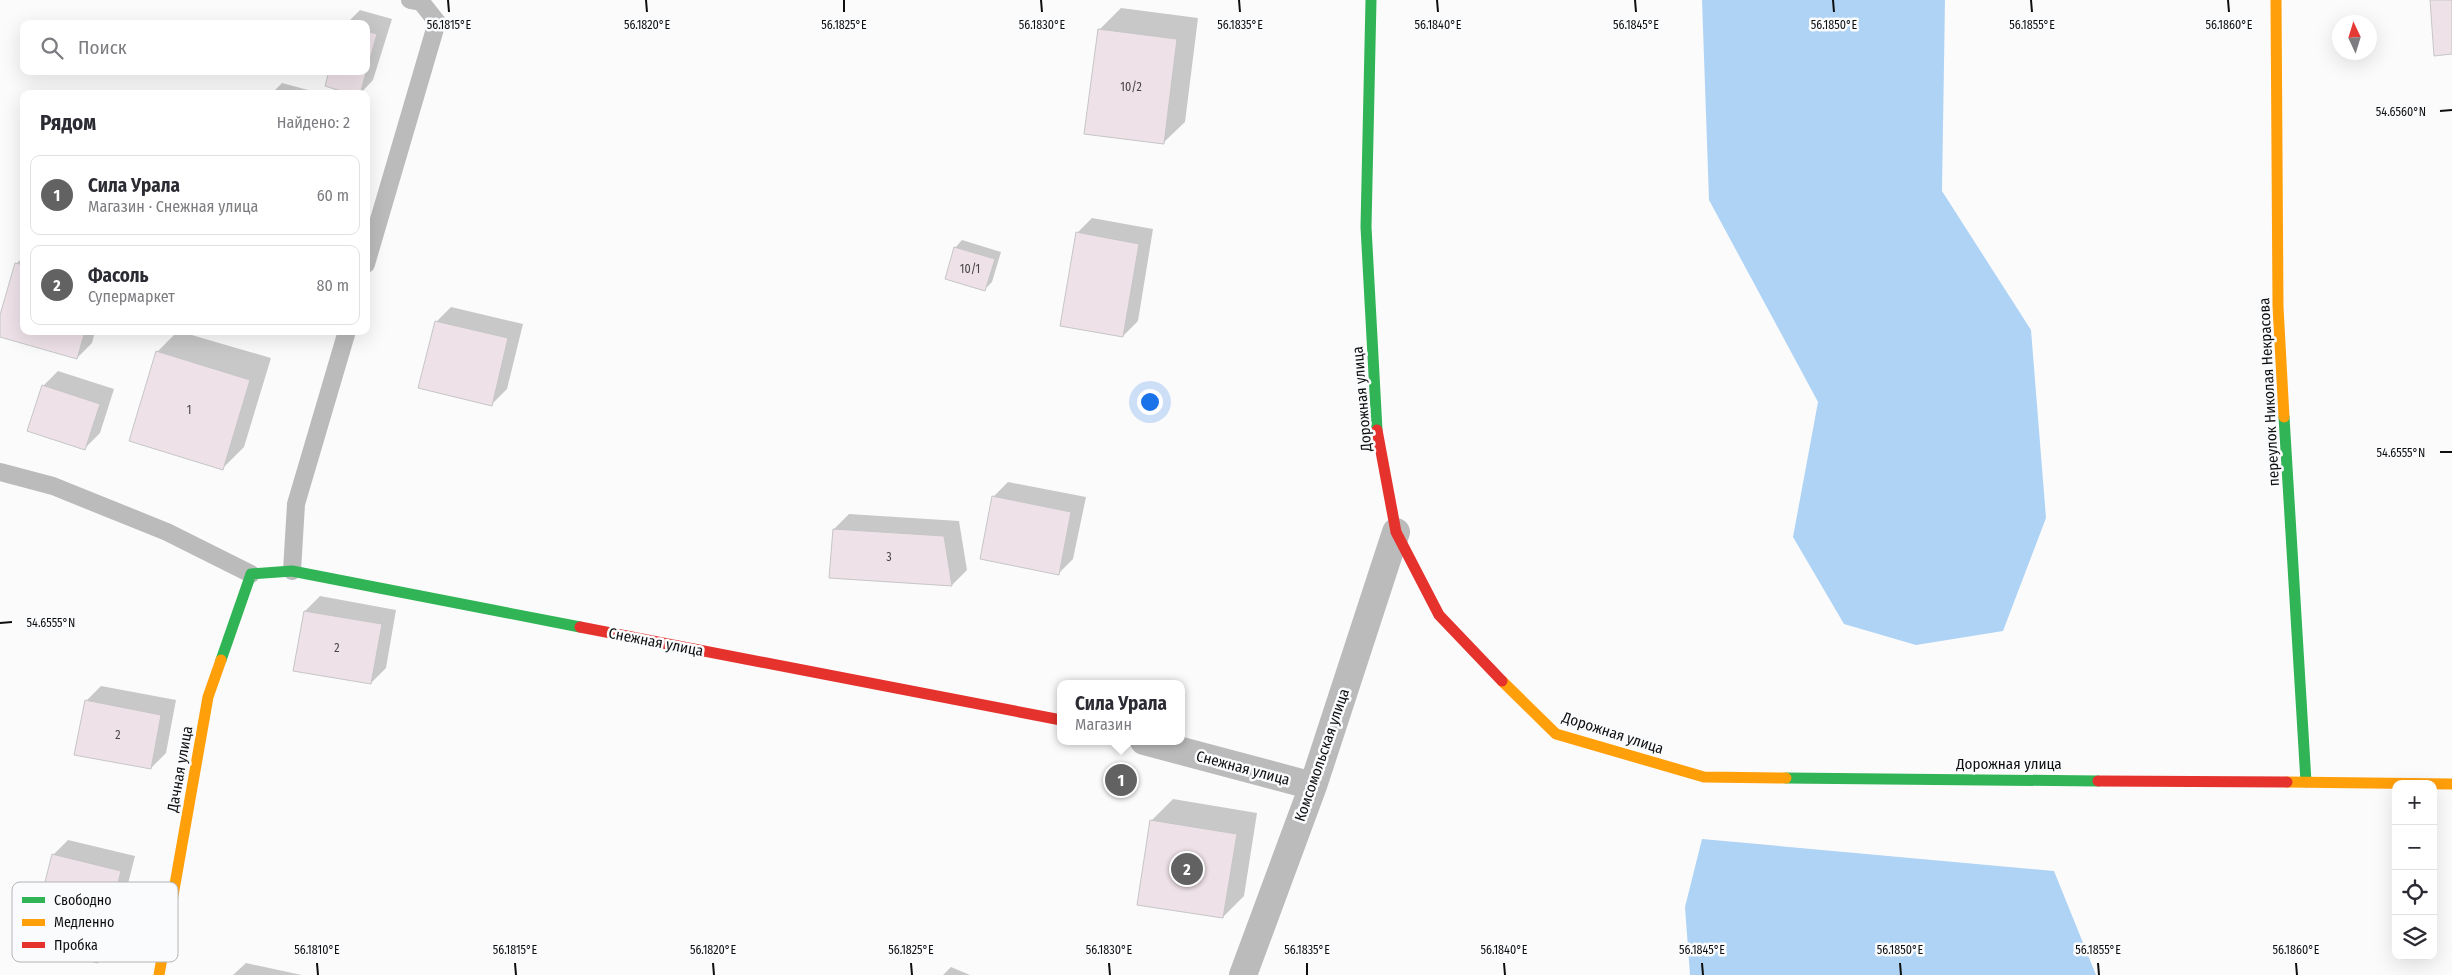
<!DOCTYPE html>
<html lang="ru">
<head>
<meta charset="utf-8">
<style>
  body { margin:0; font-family:"Fira Sans Condensed",sans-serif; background:#f7f7f7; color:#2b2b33 }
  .controls { position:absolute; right:15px; bottom:15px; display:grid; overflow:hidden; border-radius:10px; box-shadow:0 5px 20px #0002 }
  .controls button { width:45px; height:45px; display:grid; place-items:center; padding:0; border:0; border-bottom:1px solid #e1e1e2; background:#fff; color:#2b2b33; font:25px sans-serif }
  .compass { position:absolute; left:2332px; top:15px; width:45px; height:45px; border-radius:50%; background:#fff; box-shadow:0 5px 20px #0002; rotate:356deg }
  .you { position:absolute; left:1149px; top:401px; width:18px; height:18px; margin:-12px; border:4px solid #fff; border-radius:50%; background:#1a73e8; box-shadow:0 0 0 8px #1a73e833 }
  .badge { display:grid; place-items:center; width:32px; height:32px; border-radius:50%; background:#626263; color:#fff; font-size:16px; font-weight:700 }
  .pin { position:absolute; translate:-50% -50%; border:2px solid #fff; box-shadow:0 1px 5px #0006 }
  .popup { position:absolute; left:1057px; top:680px; width:128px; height:65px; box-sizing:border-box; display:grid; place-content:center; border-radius:10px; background:#fff; filter:drop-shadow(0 1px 4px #0005); font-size:16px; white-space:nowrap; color:#7c7c81 }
  .popup b { font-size:19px; color:#2b2b33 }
  .popup::after { content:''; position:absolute; left:50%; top:100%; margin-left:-10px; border:10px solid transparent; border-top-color:#fff }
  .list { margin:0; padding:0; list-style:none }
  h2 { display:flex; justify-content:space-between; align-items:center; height:65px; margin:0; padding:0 20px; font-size:21px }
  h2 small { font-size:16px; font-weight:400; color:#7c7c81 }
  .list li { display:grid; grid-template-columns:32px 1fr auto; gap:15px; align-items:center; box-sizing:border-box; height:80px; margin:0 10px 10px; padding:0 10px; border:1px solid #e1e1e2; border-radius:10px }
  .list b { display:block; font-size:19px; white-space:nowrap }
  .list p { margin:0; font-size:16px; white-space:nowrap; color:#7c7c81 }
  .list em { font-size:16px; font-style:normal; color:#7c7c81 }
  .icon { flex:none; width:28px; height:28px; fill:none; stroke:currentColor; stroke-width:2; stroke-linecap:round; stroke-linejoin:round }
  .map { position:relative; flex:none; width:2452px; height:975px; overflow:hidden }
  .search { position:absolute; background:#fff; box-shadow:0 5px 20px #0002; left:20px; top:20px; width:350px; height:55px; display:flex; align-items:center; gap:12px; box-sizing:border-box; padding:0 18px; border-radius:10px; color:#7c7c81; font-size:19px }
  .panel { position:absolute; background:#fff; box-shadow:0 5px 20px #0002; left:20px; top:90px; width:350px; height:245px; border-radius:10px }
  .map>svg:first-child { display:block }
</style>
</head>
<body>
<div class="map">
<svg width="2452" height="975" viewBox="0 0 2452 975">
  <rect width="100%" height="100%" fill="#fbfbfc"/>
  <path fill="#afd3f5" d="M1702 0H1945L1942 191 2031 330 2046 518 2003 631 1916 645 1844 624 1793 537 1818 402 1709 200Z
    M1702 839 2054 871 2096 975H1690L1685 907Z"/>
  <path fill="#0003" d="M1121 8 1198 18 1185 122 1163 143 1099 30Z
    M360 10 392 19 373 80 360 94 366 71V24H346Z
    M282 83 323 94H271Z
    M1092 218 1153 229 1138 321 1123 336 1077 233Z
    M962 240 1001 252 992 282 985 289 955 248Z
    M24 256V331H95L92 343 77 358 0 336V320L16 264Z
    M451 307 523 324 507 389 492 404 436 322Z
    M178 331 271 358 244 447 223 468 157 352Z
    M58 371 114 389 100 433 85 448 43 386Z
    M1008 482 1086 497 1073 559 1058 574 993 497Z
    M849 514 959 521 967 570 952 585 834 529Z
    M320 596 396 610 386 668 371 683 305 611Z
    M101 686 176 700 166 753 151 768 86 701Z
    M1173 799 1257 813 1244 896 1223 917 1151 821Z
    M68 840 135 856 112 947 97 962 53 855Z
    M246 963 302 975H233Z
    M951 967 970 975H943Z"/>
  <path fill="#eee1e8" stroke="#c6c6c6" d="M2430 0H2452V54L2434 56Z
    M1098 29 1177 39 1164 144 1084 134Z
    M366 31 377 34 360 94H350L325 86 329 71H366Z
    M1076 232 1139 244 1123 337 1060 326Z
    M954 247 995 259 985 291 945 279Z
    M15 263 24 265V331H85L77 359 0 337V315Z
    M435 321 508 338 492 406 418 388Z
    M156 351 250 380 223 470 129 441Z
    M42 385 100 404 85 450 27 431Z
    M992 496 1071 512 1059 575 980 559Z
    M833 529 944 536 952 586 829 578Z
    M304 611 382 624 371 684 293 671Z
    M85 700 161 715 151 769 74 755Z
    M1150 820 1237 834 1223 918 1137 905Z
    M52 854 121 871 98 963 29 946Z"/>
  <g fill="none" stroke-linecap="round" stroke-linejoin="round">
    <path stroke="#bcbbbb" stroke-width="18" d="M366 264 437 22 421 2 410 0
      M0 472 53 486 167 532 251 574
      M292 571 296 504 347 331"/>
    <path stroke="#bcbbbb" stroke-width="28" d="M1144 741 1313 786
      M1243 975 1313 786 1396 532"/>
    <path stroke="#30b455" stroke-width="11" d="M1371 0 1366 227 1377 430
      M2284 417 2306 782
      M221 660 251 574 292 571 580 627
      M1786 778 2098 781"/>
    <path stroke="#ff9f0a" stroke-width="11" d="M2276 0 2278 307 2284 417
      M1502 681 1556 734 1704 777 1786 778
      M2287 782 2452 784
      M159 975 208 697 221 660"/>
    <path stroke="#e5322d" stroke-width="11" d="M1377 430 1396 532 1439 615 1502 681
      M580 627 1061 720
      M2098 781 2287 782"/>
  </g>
  <path fill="none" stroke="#0f0f10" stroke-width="2" d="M448 0 449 12M646 0 647 12M844 0V12M1041 0 1042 12M1239 0 1240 12M1437 0 1438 12M1635 0 1636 12M1833 0 1834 12M2031 0 2032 12M2228 0 2229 12M2440 111 2452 110M2440 452H2452M0 623 12 622M317 963 318 975M515 963 516 975M713 963 714 975M911 963 912 975M1109 963 1110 975M1307 963V975M1504 963 1505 975M1702 963 1703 975M1900 963 1901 975M2098 963 2099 975M2296 963 2297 975"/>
  <g text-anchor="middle" stroke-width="5" stroke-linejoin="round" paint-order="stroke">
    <g font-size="12" fill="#474446">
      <text x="1131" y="91">10/2</text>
      <text x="970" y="273">10/1</text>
      <text x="189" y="414">1</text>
      <text x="889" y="561">3</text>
      <text x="337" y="652">2</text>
      <text x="118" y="739">2</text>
    </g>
    <g font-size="15" fill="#0f0f10" stroke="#fafbfd">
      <text transform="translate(2269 392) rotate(-93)" y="5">переулок Николая Некрасова</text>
      <text transform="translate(1362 399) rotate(-95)" y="5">Дорожная улица</text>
      <text transform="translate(656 642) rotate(11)" y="5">Снежная улица</text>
      <text transform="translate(1613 733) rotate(18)" y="5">Дорожная улица</text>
      <text transform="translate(1322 755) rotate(-71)" y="5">Комсомольская улица</text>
      <text x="2009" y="769">Дорожная улица</text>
      <text transform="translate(1243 768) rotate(15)" y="5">Снежная улица</text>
      <text transform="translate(180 769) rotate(-80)" y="5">Дачная улица</text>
    </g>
  </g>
  <rect x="12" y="882" width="166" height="80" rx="8" fill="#fafbfd" stroke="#b4b4b6" stroke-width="1"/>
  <rect x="22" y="897" width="23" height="6" fill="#30b455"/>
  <rect x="22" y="919" width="23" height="7" fill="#ff9f0a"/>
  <rect x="22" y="942" width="23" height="6" fill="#e5322d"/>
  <g font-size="14" fill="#0f0f10">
    <text x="54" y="905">Свободно</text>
    <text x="54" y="927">Медленно</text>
    <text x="54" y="950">Пробка</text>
  </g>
  <g font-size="12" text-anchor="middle" fill="#0f0f10" stroke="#fafbfd" stroke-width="5" stroke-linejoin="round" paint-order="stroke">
    <text x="449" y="29">56.1815°E</text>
    <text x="647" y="29">56.1820°E</text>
    <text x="844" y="29">56.1825°E</text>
    <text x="1042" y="29">56.1830°E</text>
    <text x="1240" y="29">56.1835°E</text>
    <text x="1438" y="29">56.1840°E</text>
    <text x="1636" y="29">56.1845°E</text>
    <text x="1834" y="29">56.1850°E</text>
    <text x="2032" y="29">56.1855°E</text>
    <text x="2229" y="29">56.1860°E</text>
    <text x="2401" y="116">54.6560°N</text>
    <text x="2401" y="457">54.6555°N</text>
    <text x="51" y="627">54.6555°N</text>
    <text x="317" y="954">56.1810°E</text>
    <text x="515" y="954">56.1815°E</text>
    <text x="713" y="954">56.1820°E</text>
    <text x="911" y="954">56.1825°E</text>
    <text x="1109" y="954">56.1830°E</text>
    <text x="1307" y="954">56.1835°E</text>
    <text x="1504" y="954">56.1840°E</text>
    <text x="1702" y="954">56.1845°E</text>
    <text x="1900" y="954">56.1850°E</text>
    <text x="2098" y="954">56.1855°E</text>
    <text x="2296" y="954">56.1860°E</text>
  </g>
</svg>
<div class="controls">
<button>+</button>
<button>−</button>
<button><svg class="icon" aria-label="locate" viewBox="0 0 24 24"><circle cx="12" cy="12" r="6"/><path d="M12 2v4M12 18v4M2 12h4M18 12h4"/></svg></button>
<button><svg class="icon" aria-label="layers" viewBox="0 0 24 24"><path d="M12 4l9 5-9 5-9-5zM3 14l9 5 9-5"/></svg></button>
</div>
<svg class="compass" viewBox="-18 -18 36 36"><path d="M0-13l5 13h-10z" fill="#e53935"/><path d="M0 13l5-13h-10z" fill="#7c7c81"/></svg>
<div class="you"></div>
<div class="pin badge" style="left:1121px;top:780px">1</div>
<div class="popup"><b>Сила Урала</b>Магазин</div>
<div class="pin badge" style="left:1187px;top:869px">2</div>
<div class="search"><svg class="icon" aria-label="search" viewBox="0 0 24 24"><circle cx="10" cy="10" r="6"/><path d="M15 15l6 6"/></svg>Поиск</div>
<section class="panel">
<h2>Рядом<small>Найдено: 2</small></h2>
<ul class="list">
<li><span class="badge">1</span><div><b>Сила Урала</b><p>Магазин · Снежная улица</p></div><em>60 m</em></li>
<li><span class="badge">2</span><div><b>Фасоль</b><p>Супермаркет</p></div><em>80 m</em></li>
</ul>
</section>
</div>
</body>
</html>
